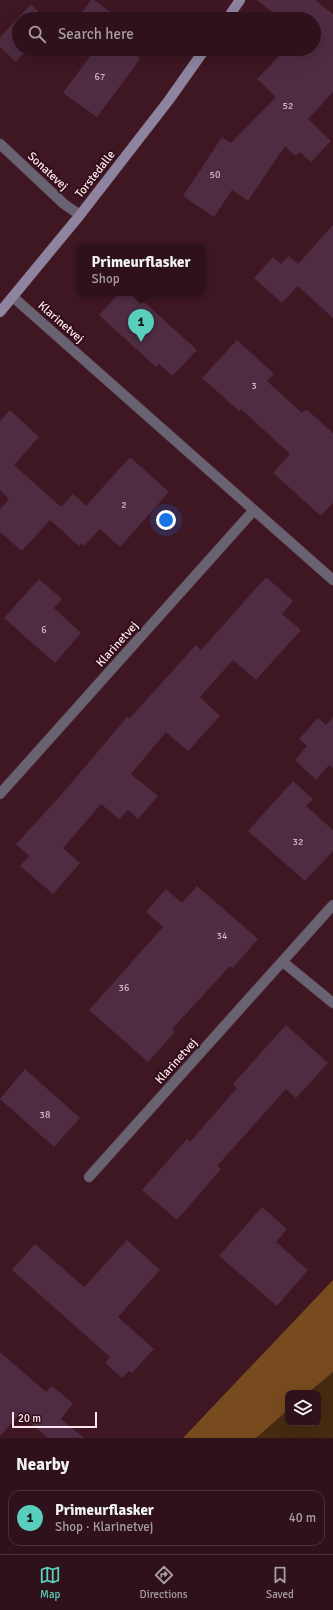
<!DOCTYPE html>
<html lang="en">
<head>
<meta charset="utf-8">
<style>
  body { margin:0; font-family:Signika,sans-serif; background:#361a23; color:#f1f3f6 }
  .controls { position:absolute; right:12px; bottom:12px; display:grid; overflow:hidden; border-radius:8px; box-shadow:0 4px 16px #0002 }
  .controls button { width:36px; height:36px; display:grid; place-items:center; padding:0; border:0; border-bottom:1px solid #493139; background:#2e111a; color:#f1f3f6; font:20px sans-serif }
  .scale { position:absolute; left:12px; bottom:10px; width:85px; box-sizing:border-box; padding-left:4px; border:2px solid #fde7ec; border-top:0; font-size:11px; line-height:14px; white-space:nowrap; color:#fde7ec; -webkit-text-stroke:3px #330d1a; paint-order:stroke }
  .you { position:absolute; left:166px; top:520px; width:14px; height:14px; margin:-10px; border:3px solid #fff; border-radius:50%; background:#1a73e8; box-shadow:0 0 0 6px #1a73e833 }
  .badge { display:grid; place-items:center; width:26px; height:26px; border-radius:50%; background:#5acebd; color:#111; font-size:13px; font-weight:700 }
  .pin { position:absolute; translate:-50% -33px; filter:drop-shadow(0 1px 2px #0008) }
  .pin::after { content:''; position:absolute; top:21px; width:14px; height:12px; background:inherit; clip-path:polygon(0 0,100% 0,50% 100%) }
  .popup { position:absolute; left:77px; top:244px; width:128px; height:52px; box-sizing:border-box; display:grid; place-content:center; border-radius:8px; background:#2e111a; filter:drop-shadow(0 1px 3px #0005); font-size:13px; white-space:nowrap; color:#a79da2 }
  .popup b { font-size:15px; color:#f1f3f6 }
  .popup::after { content:''; position:absolute; left:50%; top:100%; margin-left:-8px; border:8px solid transparent; border-top-color:#2e111a }
  .list { margin:0; padding:0; list-style:none }
  h2 { display:flex; justify-content:space-between; align-items:center; height:52px; margin:0; padding:0 16px; font-size:17px }
  h2 small { font-size:13px; font-weight:400; color:#a79da2 }
  .list li { display:grid; grid-template-columns:26px 1fr auto; gap:12px; align-items:center; box-sizing:border-box; height:56px; margin:0 8px 8px; padding:0 8px; border:1px solid #493139; border-radius:12px }
  .list b { display:block; font-size:15px; white-space:nowrap }
  .list p { margin:0; font-size:13px; white-space:nowrap; color:#a79da2 }
  .list em { font-size:13px; font-style:normal; color:#a79da2 }
  .icon { flex:none; width:22px; height:22px; fill:none; stroke:currentColor; stroke-width:2; stroke-linecap:round; stroke-linejoin:round }
  .map { position:relative; flex:none; width:333px; height:1438px; overflow:hidden }
  .search { position:absolute; background:#2e111a; box-shadow:0 4px 16px #0002; left:12px; right:12px; top:12px; height:44px; display:flex; align-items:center; gap:10px; box-sizing:border-box; padding:0 14px; border-radius:22px; color:#a79da2; font-size:15px }
  .sheet { height:116px; background:#2e111a }
  nav { display:flex; justify-content:space-around; align-items:center; box-sizing:border-box; height:56px; border-top:1px solid #493139; background:#2e111a; font-size:11px; color:#a79da2 }
  nav a { display:grid; justify-items:center; gap:2px }
  nav .on { color:#5acebd }
  .map>svg:first-child { display:block }
</style>
</head>
<body>
<div class="map">
<svg width="333" height="1438" viewBox="0 0 333 1438">
  <rect width="100%" height="100%" fill="#3e1723"/>
  <path fill="#462b10" d="M333 1372V1438H256L288 1410V1423H318V1393H308Z"/>
  <path fill="#774b1e" d="M333 1280V1372L308 1393H288V1410L256 1438H183Z"/>
  <path fill="#4f2c42" d="M91 0H94L120 19H77Z
    M257 0H315L333 14V92L308 119 331 141 311 162 300 152 295 156 285 146 248 201 232 190 214 217 183 196 222 137 231 143 276 97 257 79 286 49H314V19H281Z
    M31 4 46 19H19V49H28L16 62 0 47V37Z
    M89 49H145L138 58 140 59 97 117 63 93 93 52Z
    M333 225V318L298 286 282 303 254 278 273 257 281 264 289 256 298 264Z
    M119 293H134L197 350 172 376 159 364 156 367 99 315Z
    M237 340 274 374 267 381 302 413 306 409 333 433V503L321 516 273 473 290 454 241 409 239 411 202 378Z
    M10 410 39 437 14 465 61 507 73 494 86 506 130 457 169 492 120 547 100 529 84 546 82 543 79 546 50 520 22 551 0 532V509L9 499 0 490V421Z
    M266 577 293 601 282 614 301 630 256 680 233 660 200 697 220 716 188 751 166 732 131 774 158 796 138 819 128 810 119 819 101 804 63 848 80 863 53 894 20 866 29 856 16 844 62 794 127 717 129 719 196 645 201 650Z
    M39 579 62 599 54 608 81 633 55 663 4 618Z
    M333 717V768L329 765 316 780 295 760 307 746 299 739 318 718 326 725Z
    M293 781 313 799 306 806 333 830V851L305 881 248 831Z
    M197 886 258 939 233 968 230 966 172 1029 175 1032 148 1062 89 1010 163 927 146 912 166 889 182 903Z
    M286 1025 328 1063 296 1098 286 1089 217 1166 221 1169 177 1220 142 1190 187 1139 190 1142 237 1088 233 1084Z
    M25 1069 80 1118 54 1147 0 1099Z
    M262 1207 287 1229 276 1242 308 1270 277 1306 219 1256Z
    M127 1240 160 1270 118 1317 154 1349 132 1373 129 1371 122 1378 105 1363 110 1357 12 1270 35 1244 84 1287Z
    M0 1352 46 1392 52 1386 73 1403 61 1419 84 1438H48L20 1414 0 1436Z"/>
  <g fill="none" stroke-linecap="round" stroke-linejoin="round">
    <g stroke="#59343f" stroke-width="11">
      <path id="street" d="M0 144 64 204 80 215
        M13 297 333 580
        M0 794 254 510
        M283 962 333 1003
        M89 1177 333 905"/>
    </g>
    <g stroke="#59343f" stroke-width="11">
      <path id="secondary" d="M227 19 240 0
        M0 312 80 215 169 100 205 49"/>
    </g>
    <use href="#street" stroke="#696273" stroke-width="10"/>
    <use href="#secondary" stroke="#8e84a0" stroke-width="10"/>
  </g>
  <g text-anchor="middle" stroke-width="4" stroke-linejoin="round" paint-order="stroke">
    <g font-size="10" fill="#d2b8c2">
      <text x="100" y="80">67</text>
      <text x="288" y="109">52</text>
      <text x="215" y="178">50</text>
      <text x="254" y="389">3</text>
      <text x="124" y="508">2</text>
      <text x="44" y="633">6</text>
      <text x="298" y="845">32</text>
      <text x="222" y="939">34</text>
      <text x="124" y="991">36</text>
      <text x="45" y="1118">38</text>
    </g>
    <g font-size="12" fill="#fde7ec" stroke="#330d1a">
      <text transform="translate(48 171) rotate(43)" y="4">Sonatevej</text>
      <text transform="translate(95 174) rotate(-52)" y="4">Torstedalle</text>
      <text transform="translate(61 322) rotate(41)" y="4">Klarinetvej</text>
      <text transform="translate(117 644) rotate(-48)" y="4">Klarinetvej</text>
      <text transform="translate(176 1061) rotate(-48)" y="4">Klarinetvej</text>
    </g>
  </g>
</svg>
<div class="controls">
<button><svg class="icon" aria-label="layers" viewBox="0 0 24 24"><path d="M12 4l9 5-9 5-9-5zM3 14l9 5 9-5"/></svg></button>
</div>
<div class="scale">20 m</div>
<div class="you"></div>
<div class="pin badge" style="left:141px;top:342px">1</div>
<div class="popup"><b>Primeurflasker</b>Shop</div>
<div class="search"><svg class="icon" aria-label="search" viewBox="0 0 24 24"><circle cx="10" cy="10" r="6"/><path d="M15 15l6 6"/></svg>Search here</div>
</div>
<section class="sheet">
<h2>Nearby<small></small></h2>
<ul class="list">
<li><span class="badge">1</span><div><b>Primeurflasker</b><p>Shop · Klarinetvej</p></div><em>40 m</em></li>
</ul>
</section>
<nav>
<a class="on"><svg class="icon" aria-label="map" viewBox="0 0 24 24"><path d="M3 6l6-2 6 2 6-2v14l-6 2-6-2-6 2zM9 4v14M15 6v14"/></svg>Map</a>
<a><svg class="icon" aria-label="directions" viewBox="0 0 24 24"><path d="M12 3l9 9-9 9-9-9zM9 14v-3h6M13 9l2 2-2 2"/></svg>Directions</a>
<a><svg class="icon" aria-label="saved" viewBox="0 0 24 24"><path d="M7 4h10v16l-5-4-5 4z"/></svg>Saved</a>
</nav>
</body>
</html>
